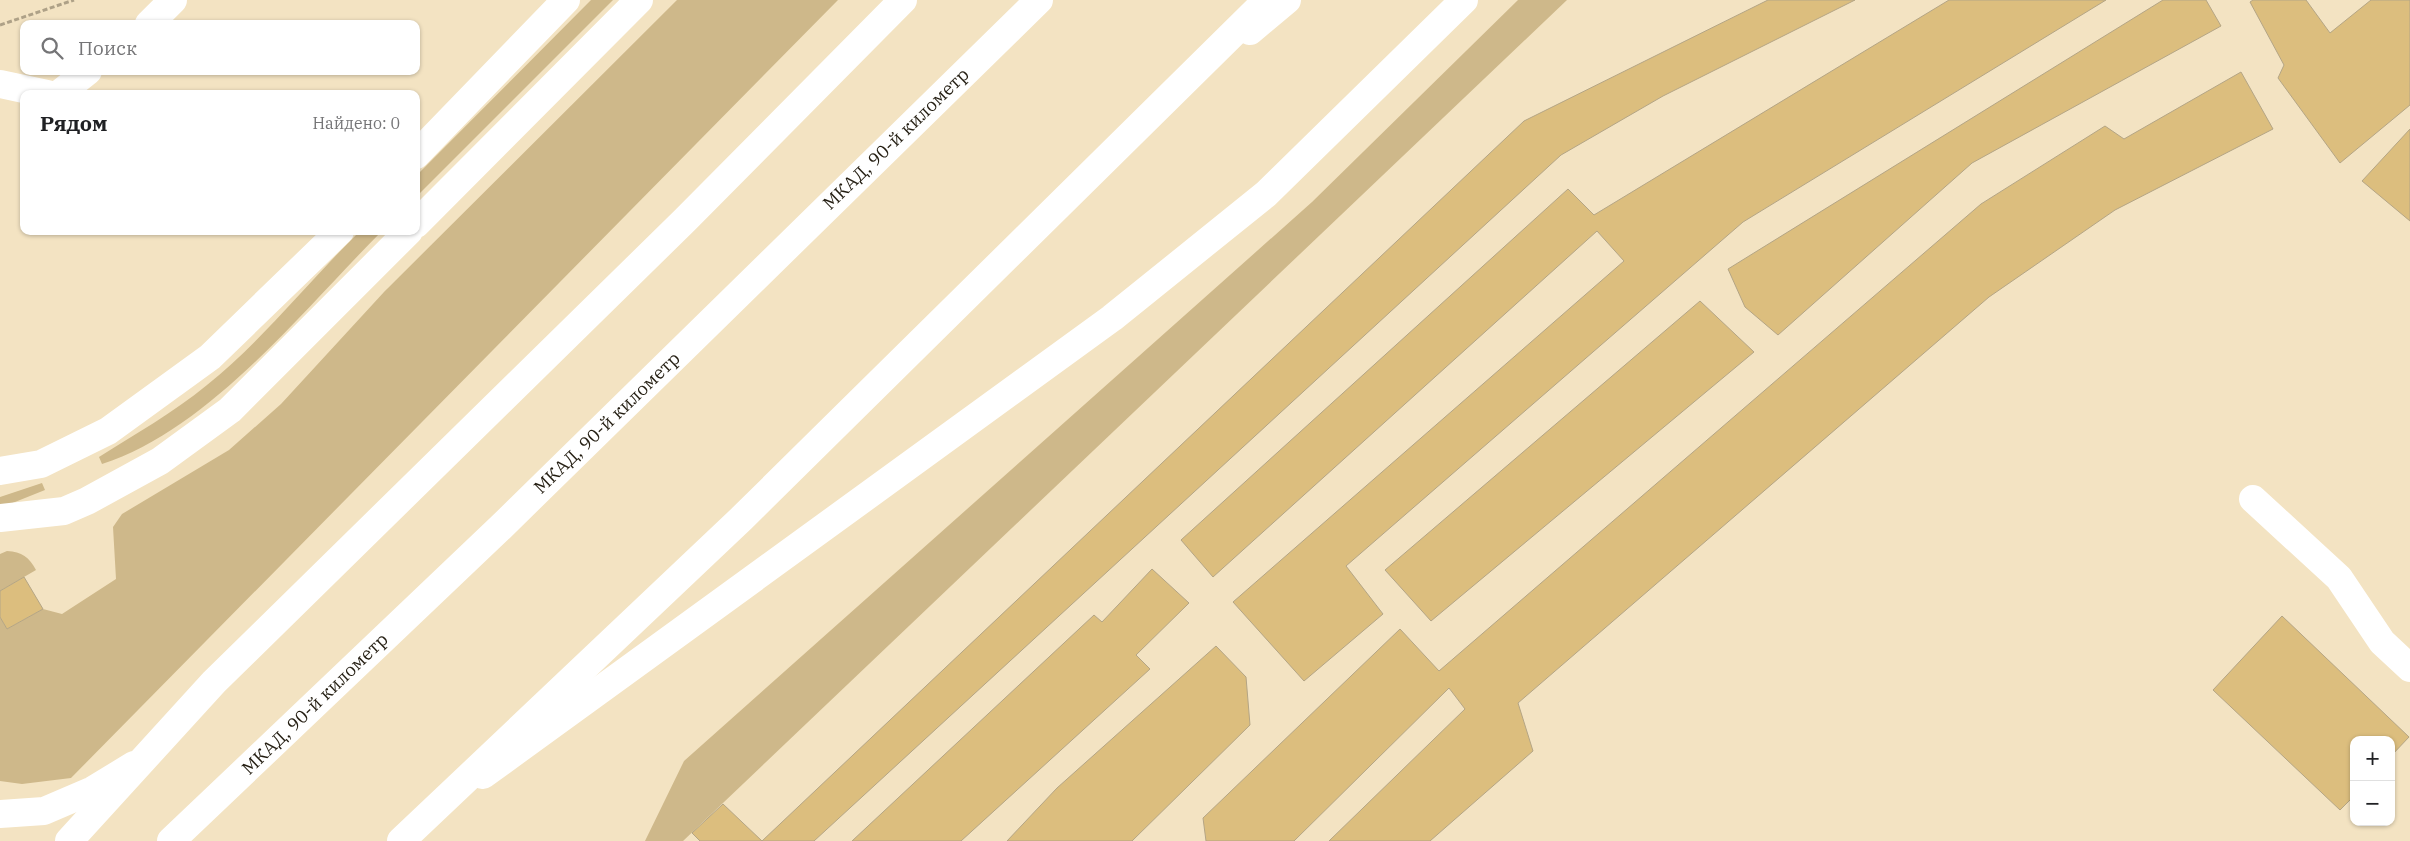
<!DOCTYPE html>
<html lang="ru">
<head>
<meta charset="utf-8">
<style>
  body { margin:0; font-family:"IBM Plex Serif",serif; background:#f2f2f2; color:#202124 }
  .controls { position:absolute; right:15px; bottom:15px; display:grid; overflow:hidden; border-radius:10px; box-shadow:0 1px 4px #0004 }
  .controls button { width:45px; height:45px; display:grid; place-items:center; padding:0; border:0; border-bottom:1px solid #e0e0e0; background:#fff; color:#202124; font:25px sans-serif }
  .list { margin:0; padding:0; list-style:none }
  h2 { display:flex; justify-content:space-between; align-items:center; height:65px; margin:0; padding:0 20px; font-size:21px }
  h2 small { font-size:16px; font-weight:400; color:#757577 }
  .icon { flex:none; width:28px; height:28px; fill:none; stroke:currentColor; stroke-width:2; stroke-linecap:round; stroke-linejoin:round }
  .map { position:relative; flex:none; width:2410px; height:841px; overflow:hidden }
  .search { position:absolute; background:#fff; box-shadow:0 1px 4px #0004; left:20px; top:20px; width:400px; height:55px; display:flex; align-items:center; gap:12px; box-sizing:border-box; padding:0 18px; border-radius:10px; color:#757577; font-size:19px }
  .panel { position:absolute; background:#fff; box-shadow:0 1px 4px #0004; left:20px; top:90px; width:400px; height:145px; border-radius:10px }
  .map>svg:first-child { display:block }
</style>
</head>
<body>
<div class="map">
<svg width="2410" height="841" viewBox="0 0 2410 841">
  <rect width="100%" height="100%" fill="#f3e3c2"/>
  <path fill="#ceb88a" d="M591 0H613L416 197V176Z
    M677 0H838L71 778 22 784 0 781V617L7 629 43 609 62 614 116 579 113 527 122 514 229 450 281 404 384 292Z
    M1518 0H1567L683 841H645L684 761 1312 202Z
    M360 231H382C304 309 209 430 102 464L99 457C135 434 173 413 207 385 263 340 308 282 360 231Z
    M42 483 45 490 0 508V497Z
    M7 551C22 552 29 557 36 570L0 591V554Z"/>
  <path fill="#dcbe7e" stroke="#b4a585" d="M1768 0H1855L1663 96 1561 155 814 841H700L692 833 723 804 762 841 1524 121Z
    M1949 0H2106L1743 222 1346 566 1383 614 1304 681 1233 602 1624 261 1597 231 1213 577 1181 540 1568 189 1594 215Z
    M2163 0H2206L2221 26 1972 163 1778 335 1745 307 1728 269Z
    M2253 0H2306L2330 33 2371 0H2410V105L2340 163 2278 78 2284 65 2250 2Z
    M2241 72 2273 129 2115 210 1989 297 1518 703 1533 751 1430 841H1329L1465 709 1449 688 1294 841H1206L1203 818 1400 629 1439 671 1981 204 2105 126 2124 139Z
    M2410 129V221L2362 181Z
    M1700 301 1754 352 1431 621 1385 570Z
    M1152 569 1189 603 1136 655 1150 669 961 841H852L1094 615 1102 622Z
    M24 577 43 609 7 629 0 617V591Z
    M2282 616 2409 737 2391 756V740H2354V796L2340 810 2213 690Z
    M1216 646 1246 677 1250 725 1132 841H1007L1057 788Z"/>
  <g fill="none" stroke-linecap="round" stroke-linejoin="round">
    <path stroke="#aea187" stroke-width="3" stroke-dasharray="5 2.5" stroke-linecap="butt" d="M0 25 74 0"/>
    <path stroke="#fff" stroke-width="28" d="M149 24 173 0
      M0 84 47 94
      M59 94 88 71
      M416 155 566 0
      M416 224 639 0
      M0 471 41 464 108 431 210 357 340 231
      M2253 499 2339 578 2382 642 2410 668
      M0 518 64 511 87 501 160 461 230 410 409 231
      M0 814 44 811 93 790 134 765"/>
    <path stroke="#fff" stroke-width="28" d="M1250 31 1287 0
      M483 775 1112 318 1266 194 1464 0
      M69 841 214 682 685 220 903 0"/>
    <path stroke="#fff" stroke-width="28" d="M171 841 501 527 1039 0
      M401 841 742 518 1267 0"/>
  </g>
  <g text-anchor="middle" stroke-width="4" stroke-linejoin="round" paint-order="stroke">
    <g font-size="18" fill="#221c10" stroke="#fff">
      <text transform="translate(896 139) rotate(-44)" y="6">МКАД, 90-й километр</text>
      <text transform="translate(607 423) rotate(-44)" y="6">МКАД, 90-й километр</text>
      <text transform="translate(315 704) rotate(-44)" y="6">МКАД, 90-й километр</text>
    </g>
  </g>
</svg>
<div class="controls">
<button>+</button>
<button>−</button>
</div>
<div class="search"><svg class="icon" aria-label="search" viewBox="0 0 24 24"><circle cx="10" cy="10" r="6"/><path d="M15 15l6 6"/></svg>Поиск</div>
<section class="panel">
<h2>Рядом<small>Найдено: 0</small></h2>
<ul class="list">
</ul>
</section>
</div>
</body>
</html>
